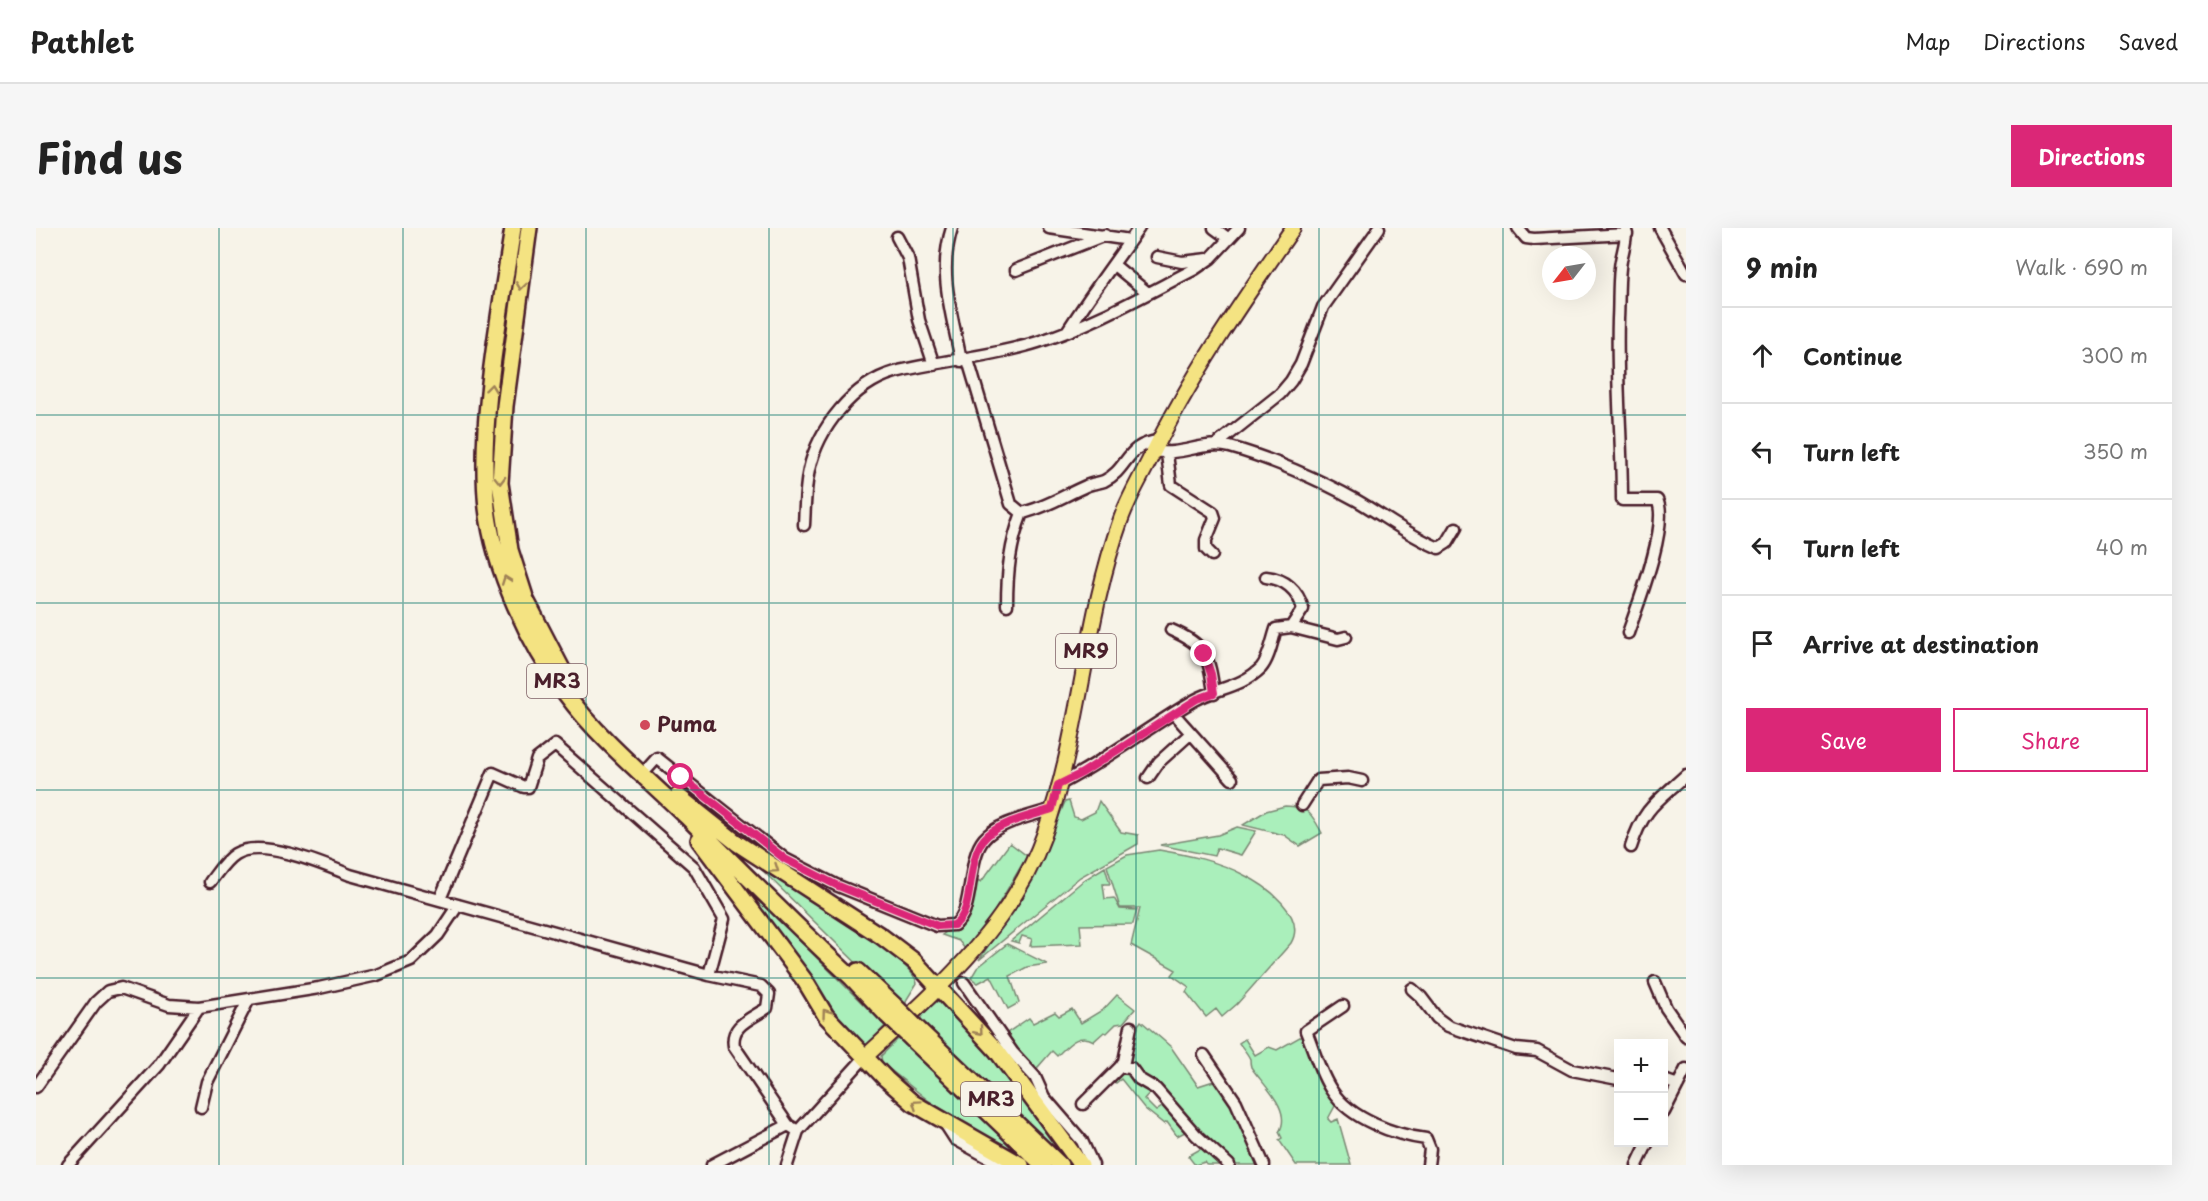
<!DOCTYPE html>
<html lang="en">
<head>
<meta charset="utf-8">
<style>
  body { margin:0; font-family:"Playpen Sans",sans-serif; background:#f6f6f6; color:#222 }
  .controls { position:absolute; right:18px; bottom:18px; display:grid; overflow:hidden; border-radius:0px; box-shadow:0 6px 24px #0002 }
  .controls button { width:54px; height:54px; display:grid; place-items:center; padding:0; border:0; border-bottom:2px solid #e0e0e0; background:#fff; color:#222; font:30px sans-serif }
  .compass { position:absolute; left:1506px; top:18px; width:54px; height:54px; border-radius:50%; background:#fff; box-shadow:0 6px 24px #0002; rotate:239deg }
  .stop { position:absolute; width:18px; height:18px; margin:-14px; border:4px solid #db2777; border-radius:50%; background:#fff }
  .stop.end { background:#db2777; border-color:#fff; box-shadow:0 2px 6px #0008 }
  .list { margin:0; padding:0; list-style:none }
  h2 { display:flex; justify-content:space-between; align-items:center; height:78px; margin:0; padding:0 24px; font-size:26px }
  h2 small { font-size:20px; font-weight:400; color:#767676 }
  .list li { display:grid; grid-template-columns:39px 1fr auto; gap:18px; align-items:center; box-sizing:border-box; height:96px; padding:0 24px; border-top:2px solid #e0e0e0 }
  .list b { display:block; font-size:22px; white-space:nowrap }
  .list em { font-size:20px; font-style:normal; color:#767676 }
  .actions { display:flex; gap:12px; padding:18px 24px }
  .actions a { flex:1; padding:14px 0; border:2px solid #db2777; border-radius:0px; text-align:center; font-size:21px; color:#db2777 }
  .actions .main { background:#db2777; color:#fff }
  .icon { flex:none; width:33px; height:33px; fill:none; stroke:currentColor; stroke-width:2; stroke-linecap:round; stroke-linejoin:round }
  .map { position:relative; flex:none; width:1650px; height:937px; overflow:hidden; border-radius:0px }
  header { display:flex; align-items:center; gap:36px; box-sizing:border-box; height:84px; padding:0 30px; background:#fff; border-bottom:2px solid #e0e0e0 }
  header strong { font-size:28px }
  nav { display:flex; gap:33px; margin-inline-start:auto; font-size:21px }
  .intro { display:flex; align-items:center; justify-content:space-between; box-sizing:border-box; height:144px; padding:0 36px }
  h1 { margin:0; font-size:42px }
  .button { padding:15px 27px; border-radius:0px; background:#db2777; color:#fff; font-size:21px; font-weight:700 }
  main { display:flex; gap:36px; padding:0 36px }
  aside { flex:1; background:#fff; border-radius:0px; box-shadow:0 6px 24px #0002 }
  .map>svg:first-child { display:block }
</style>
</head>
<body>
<header>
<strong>Pathlet</strong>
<nav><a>Map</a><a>Directions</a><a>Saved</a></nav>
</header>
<div class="intro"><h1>Find us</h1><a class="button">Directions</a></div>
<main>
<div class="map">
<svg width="1650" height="937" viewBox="0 0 1650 937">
  <rect width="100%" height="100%" fill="#f7f3e8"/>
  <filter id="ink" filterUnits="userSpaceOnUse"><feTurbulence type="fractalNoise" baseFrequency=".0167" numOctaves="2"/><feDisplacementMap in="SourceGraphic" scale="12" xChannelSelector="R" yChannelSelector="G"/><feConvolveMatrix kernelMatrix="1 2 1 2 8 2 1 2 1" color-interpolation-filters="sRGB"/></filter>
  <g filter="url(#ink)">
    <path fill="#aaefbb" stroke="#7a8773" stroke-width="1.5" d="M1033 573 1038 589 1045 591 1059 584 1063 573 1085 604 1102 607V616L1044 649 943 732 995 652 1029 574Z
      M1249 578C1273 579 1275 585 1286 605L1264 618 1248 607 1207 597 1230 583Z
      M1201 599 1220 603 1205 627 1181 620 1178 628 1124 617 1182 607Z
      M974 615 991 628 952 694 929 721 923 713 906 707 922 696 938 650 945 654Z
      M1123 622C1152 627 1182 633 1208 647 1231 658 1271 688 1255 715L1201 776 1186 789 1180 781 1170 789 1150 764 1153 759 1136 747 1140 742 1095 717 1104 680H1084L1071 638 1091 627Z
      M722 638C751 657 875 728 881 755L871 771 868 782Z
      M1069 639 1074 656H1067L1069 671 1078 670 1084 681 1101 682 1097 696 1044 697 1046 716 994 718 996 711 986 708 983 715 975 713 1048 652Z
      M703 652 849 798 829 819 808 797Z
      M971 716 1011 736 991 739 974 748 983 775 972 781 955 748 942 755 935 750 941 740Z
      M1081 767 1099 781 1087 795 1080 796 1071 805 1068 804 1058 813C1042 804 1032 817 1021 828L1016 823 1002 839 996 841 971 805 993 790 997 795 1019 784 1023 788 1036 781 1045 795 1068 781Z
      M903 772 923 788 966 842 1032 937H1029L881 795 890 782Z
      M1105 793 1135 819 1162 858 1184 851 1226 937H1196L1090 832 1097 804Z
      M1269 806 1299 878 1292 891 1295 894 1302 891 1315 937H1260L1243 912 1246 910 1243 904C1257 882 1226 856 1215 839 1214 836 1214 833 1214 831 1212 826 1206 819 1203 815L1209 811 1219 827 1233 819 1241 822Z
      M863 810 996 937 893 873 846 835 845 828Z
      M1088 841 1116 862 1108 871 1120 883 1129 877 1153 902 1141 908 1131 894 1128 896 1109 881 1085 851 1080 855 1077 852Z
      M1168 919 1191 937H1171L1169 934 1159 937 1152 928Z"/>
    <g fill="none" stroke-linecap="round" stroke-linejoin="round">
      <g stroke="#4a1f2b" stroke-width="15">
        <path id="minor" d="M916 0C901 46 917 88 925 133
          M1013 0 1094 12
          M1178 0 1193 11
          M1482 0 1490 10 1498 11 1591 6
          M1590 0C1591 15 1585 26 1584 40 1582 57 1583 75 1582 91 1580 152 1586 212 1586 272H1621C1634 295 1601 379 1592 405
          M1624 0 1650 46
          M861 9 872 30 883 92 898 137
          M1121 29 1146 34 1172 31
          M1078 37 1112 65
          M980 42 1069 7
          M1032 102C1054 67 1079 34 1103 0
          M932 132 975 276 986 285C1009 280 1029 267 1050 258 1056 255 1063 255 1068 253 1093 241 1089 216 1123 213
          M1181 216 1244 166 1255 153 1265 136 1287 79 1343 0
          M1118 223C1144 229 1169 212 1194 219 1234 230 1284 252 1320 272 1348 288 1373 308 1403 320L1411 315 1420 300
          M1131 226 1135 257 1177 284 1179 290 1170 312V321L1176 327
          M768 297C769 279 769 260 773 242 782 200 817 156 859 144 907 132 955 129 1002 114 1056 97 1108 67 1159 41L1175 30 1203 0
          M1230 349C1249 351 1262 362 1267 381L1255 399
          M971 377C971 344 974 316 986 285
          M1135 402C1170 417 1173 428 1178 465
          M1138 486 1196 551
          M612 540 621 530 749 631 800 657 901 698 918 697C939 684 930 632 948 611 962 594 996 588 1016 581
          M1112 550 1123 534 1154 506
          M1022 557C1070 533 1113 498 1159 472 1181 460 1206 459 1225 440 1233 431 1236 413 1240 401L1255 399 1302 411 1310 409
          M1266 577 1282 552 1312 550 1326 553
          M1595 619C1607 580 1622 573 1650 547
          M174 654C181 645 189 632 199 626 225 610 287 636 314 647L673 747 725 758 733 766 731 780C715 791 694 797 698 818L752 897 762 903
          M404 671 457 545 488 559H492L501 531 519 517 658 639 688 691 673 747
          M1619 754 1630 780 1650 809
          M928 755 977 825 999 849 1008 869 1046 913 1057 937
          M1376 761 1385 769 1401 790 1412 798 1480 821 1501 823 1536 842 1582 851
          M1307 778 1270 803C1278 822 1284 846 1296 863 1314 891 1359 907 1390 911L1394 921 1392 937
          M1168 827 1200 874 1228 937
          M1084 839 1095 840 1103 851 1120 861 1160 907 1193 937
          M1628 852 1642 857
          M0 859 60 774 72 763 85 760 133 777 163 779
          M1047 876 1084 839 1088 833 1095 799
          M165 879 171 854 213 771
          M1628 884 1650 841
          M908 894 919 911 966 937
          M32 937 123 837 163 779 283 760 341 747 375 733 402 707 422 677
          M676 937 752 897
          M751 937 762 903 830 828
          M1601 937 1612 914"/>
      </g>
      <g stroke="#4a1f2b" stroke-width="18">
        <path id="major" d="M830 828C899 764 976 698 1008 607 1045 505 1048 394 1085 291 1092 271 1104 251 1114 231 1154 149 1205 75 1257 0"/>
      </g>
      <g stroke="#4a1f2b" stroke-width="20">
        <path id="highway" d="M477 0C464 86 442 194 451 280 458 342 493 416 530 466 564 512 610 549 651 589 705 643 760 698 816 750L851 787
          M493 0 469 178 464 255 474 322 490 372 529 447
          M642 568 701 615 845 708 878 733 961 823 1045 937
          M663 612 769 753 790 788 850 851 877 875 985 937
          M822 743 858 777
          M885 804 1024 937
          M876 811 1007 937"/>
      </g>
      <use href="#minor" stroke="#f7f3e8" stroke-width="10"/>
      <use href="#major" stroke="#f4e382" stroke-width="14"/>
      <use href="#highway" stroke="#f4e382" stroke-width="15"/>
      <g stroke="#4a1f2b" stroke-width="20" stroke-linecap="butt">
        <path id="highway-bridge" d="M858 777 885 804
          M851 787 876 811"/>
      </g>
      <use href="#highway-bridge" stroke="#f4e382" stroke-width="15"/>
    </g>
    <defs><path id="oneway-chevron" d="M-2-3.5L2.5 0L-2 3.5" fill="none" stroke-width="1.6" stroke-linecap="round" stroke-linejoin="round" transform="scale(1.5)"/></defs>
    <g stroke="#9f8156">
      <use href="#oneway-chevron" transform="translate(485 58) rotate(98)"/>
      <use href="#oneway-chevron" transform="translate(455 160) rotate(-83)"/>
      <use href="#oneway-chevron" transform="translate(464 252) rotate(89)"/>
      <use href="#oneway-chevron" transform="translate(470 352) rotate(-110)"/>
      <use href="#oneway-chevron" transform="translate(739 641) rotate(34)"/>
      <use href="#oneway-chevron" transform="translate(790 785) rotate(-126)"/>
      <use href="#oneway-chevron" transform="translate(943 803) rotate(49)"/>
      <use href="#oneway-chevron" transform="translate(880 876) rotate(-146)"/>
    </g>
  </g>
  <g fill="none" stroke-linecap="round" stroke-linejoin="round" filter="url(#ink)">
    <path stroke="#db2777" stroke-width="8" d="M645 549 749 631 800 657 867 684 902 698 918 697C939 685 930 632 948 611 962 594 996 588 1016 581L1022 557 1046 545 1161 471 1178 465 1175 446 1168 426"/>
  </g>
  <path fill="none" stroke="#0f766e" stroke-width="1.5" stroke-opacity="0.55" d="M183 0V937M367 0V937M550 0V937M733 0V937M917 0V937M1100 0V937M1283 0V937M1467 0V937M0 187H1650M0 375H1650M0 562H1650M0 750H1650"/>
  <circle fill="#d1495b" stroke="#f7f3e8" stroke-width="2" cx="609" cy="497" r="6"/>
  <g text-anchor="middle" stroke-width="5" stroke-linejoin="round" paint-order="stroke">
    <g fill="#f7f3e8" stroke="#7e5f64" stroke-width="1.5">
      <rect x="1020" y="406" width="60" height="34" rx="4.5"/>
      <rect x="491" y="436" width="60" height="34" rx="4.5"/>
      <rect x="925" y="854" width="60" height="34" rx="4.5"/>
    </g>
    <g font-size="20" font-weight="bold" fill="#4a1f2b">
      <text x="1050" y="430">MR9</text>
      <text x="521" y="460">MR3</text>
      <text x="955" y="878">MR3</text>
    </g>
    <g font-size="21" font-weight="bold" fill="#4a1f2b" stroke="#f7f3e8" text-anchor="start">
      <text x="621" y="504">Puma</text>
    </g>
  </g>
</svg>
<div class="controls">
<button>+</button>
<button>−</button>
</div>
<svg class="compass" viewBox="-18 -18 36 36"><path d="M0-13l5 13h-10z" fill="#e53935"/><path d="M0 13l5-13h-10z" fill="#767676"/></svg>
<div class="stop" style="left:645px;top:549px"></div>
<div class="stop end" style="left:1168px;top:426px"></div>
</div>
<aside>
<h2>9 min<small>Walk · 690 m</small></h2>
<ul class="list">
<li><svg class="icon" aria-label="ahead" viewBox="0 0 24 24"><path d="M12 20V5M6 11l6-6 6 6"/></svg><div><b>Continue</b></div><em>300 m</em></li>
<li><svg class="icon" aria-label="left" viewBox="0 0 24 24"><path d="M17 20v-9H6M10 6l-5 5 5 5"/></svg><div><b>Turn left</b></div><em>350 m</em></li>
<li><svg class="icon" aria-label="left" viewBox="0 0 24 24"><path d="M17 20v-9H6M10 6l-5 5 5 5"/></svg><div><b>Turn left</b></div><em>40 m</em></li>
<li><svg class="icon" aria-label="arrive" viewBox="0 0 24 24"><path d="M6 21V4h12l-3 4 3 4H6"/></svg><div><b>Arrive at destination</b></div></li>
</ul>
<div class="actions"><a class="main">Save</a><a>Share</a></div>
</aside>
</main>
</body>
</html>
